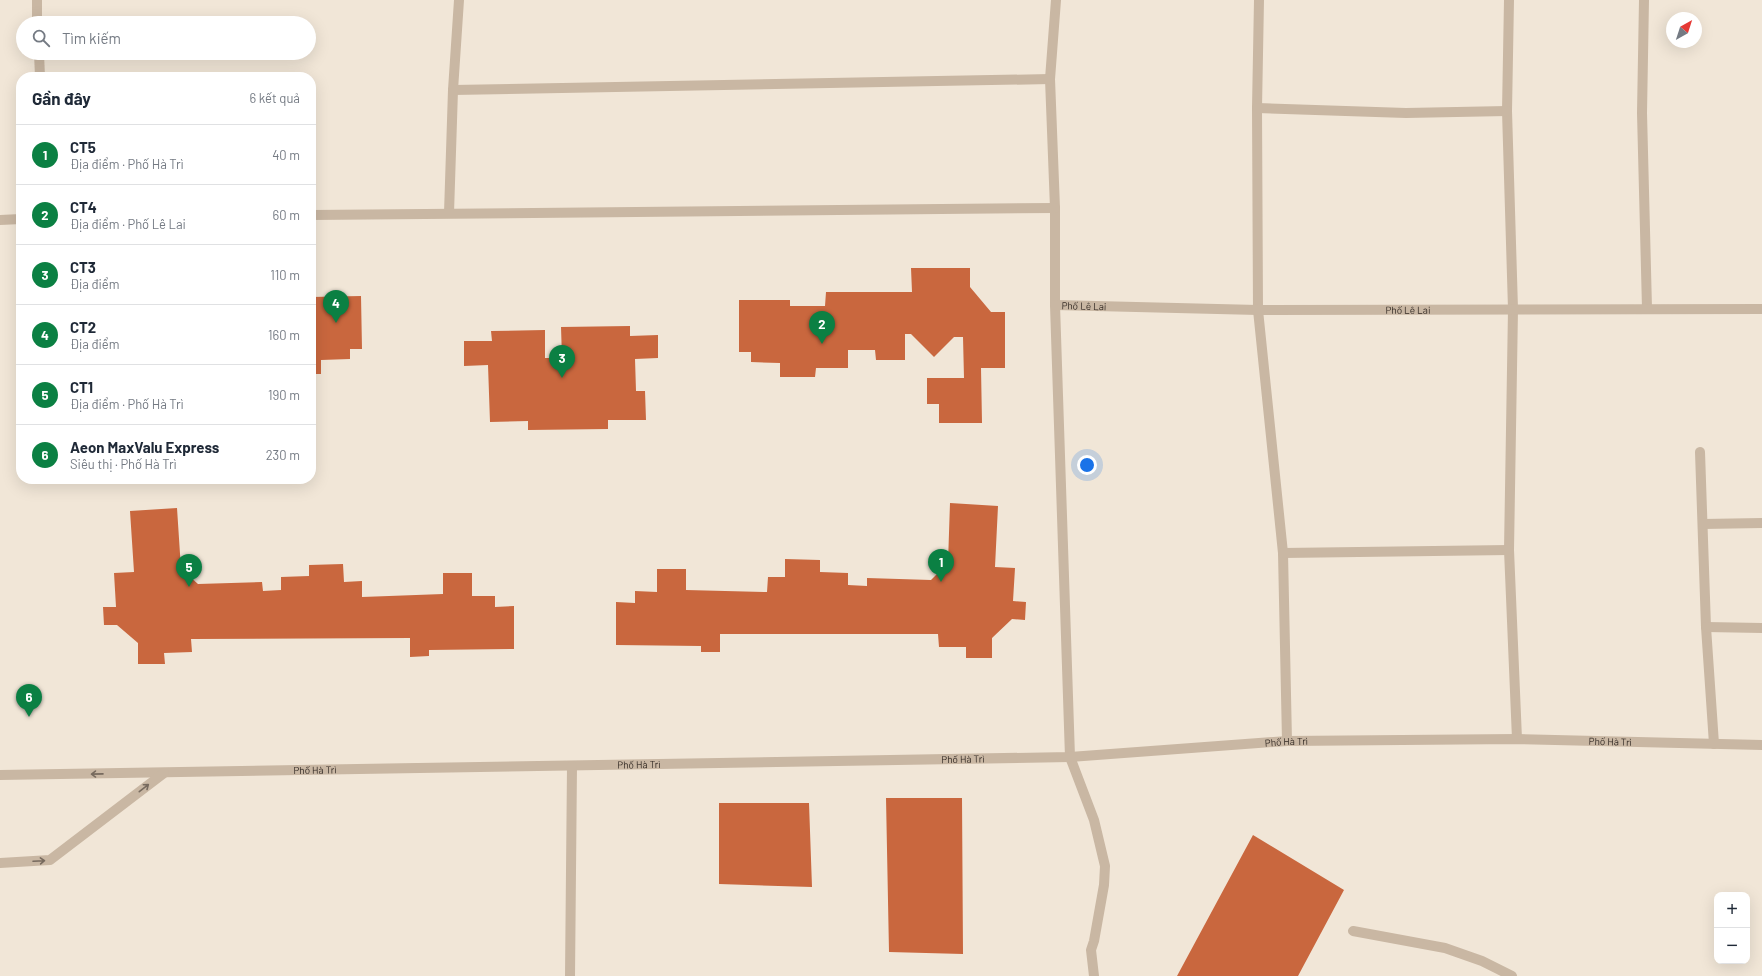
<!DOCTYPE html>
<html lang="vi">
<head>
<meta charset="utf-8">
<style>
  body { margin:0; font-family:Barlow,sans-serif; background:#f2f2f3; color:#1f2937 }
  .controls { position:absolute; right:12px; bottom:12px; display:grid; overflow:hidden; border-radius:8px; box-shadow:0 4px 16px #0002 }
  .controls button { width:36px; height:36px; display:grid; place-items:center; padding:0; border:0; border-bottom:1px solid #e0e1e3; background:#fff; color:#1f2937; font:20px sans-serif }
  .compass { position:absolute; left:1666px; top:12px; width:36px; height:36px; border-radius:50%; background:#fff; box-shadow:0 4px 16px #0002; rotate:39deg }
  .you { position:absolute; left:1087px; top:465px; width:14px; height:14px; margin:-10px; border:3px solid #fff; border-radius:50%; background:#1a73e8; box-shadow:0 0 0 6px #1a73e833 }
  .badge { display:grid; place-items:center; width:26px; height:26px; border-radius:50%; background:#0b8043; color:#fff; font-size:13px; font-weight:700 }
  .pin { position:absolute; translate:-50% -33px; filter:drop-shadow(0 1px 2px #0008) }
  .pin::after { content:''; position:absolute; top:21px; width:14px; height:12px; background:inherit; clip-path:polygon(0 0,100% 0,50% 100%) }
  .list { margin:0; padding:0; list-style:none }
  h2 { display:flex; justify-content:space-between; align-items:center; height:52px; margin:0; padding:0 16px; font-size:17px }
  h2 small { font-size:13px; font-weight:400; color:#747a83 }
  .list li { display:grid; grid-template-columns:26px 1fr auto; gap:12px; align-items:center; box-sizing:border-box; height:60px; padding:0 16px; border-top:1px solid #e0e1e3 }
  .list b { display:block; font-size:15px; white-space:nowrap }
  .list p { margin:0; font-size:13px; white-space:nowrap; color:#747a83 }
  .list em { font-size:13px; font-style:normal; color:#747a83 }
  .icon { flex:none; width:22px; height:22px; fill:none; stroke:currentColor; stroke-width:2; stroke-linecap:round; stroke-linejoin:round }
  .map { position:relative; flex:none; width:1762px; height:976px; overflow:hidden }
  .search { position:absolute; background:#fff; box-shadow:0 4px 16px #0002; left:16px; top:16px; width:300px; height:44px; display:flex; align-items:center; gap:10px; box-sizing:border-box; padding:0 14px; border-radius:22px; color:#747a83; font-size:15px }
  .panel { position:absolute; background:#fff; box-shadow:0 4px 16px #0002; left:16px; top:72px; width:300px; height:412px; border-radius:16px }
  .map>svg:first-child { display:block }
</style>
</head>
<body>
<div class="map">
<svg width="1762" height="976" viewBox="0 0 1762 976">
  <rect width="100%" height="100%" fill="#f1e6d7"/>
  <path fill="#c9673e" d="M911 268H970V287L991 312H1005V368H981L982 423H939V404H927V378H964L963 337H954L934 357 911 334H905V360H876L875 350H848V368H816L815 377H780V363L751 362V352H739V300H790V306H825L826 292H912Z
    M361 296 362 349H350V359L321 360V374H311V297Z
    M630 326V336L658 335V358L635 359 636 391H645L646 420H608V429L528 430V421L490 422 488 365 464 366V341H492L491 331 545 330V358H562L561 327Z
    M950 503 998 506 995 567 1015 568 1013 601 1026 602 1025 620 1012 619 992 638V658H966V647H939L938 634H720V652H701V646L616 645V602L635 603V591L657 592V569H686V590L767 592 768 577H785V559L820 560V572L848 573V585L867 586V578L931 580 948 563Z
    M177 508 181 569 198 584 262 582 263 591 281 590V577L309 576V565L343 564 344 582 362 581V597L443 594V573H472V596H495V607L514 606V649L429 650V656L410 657V638L191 639 192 652 164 653 165 664H138V643L117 625H104L103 607H116L114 573 134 572 130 511Z
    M886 798H962L963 954 889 952Z
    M719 803H809L812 887 719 884Z
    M1253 835 1344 890 1298 976H1177Z"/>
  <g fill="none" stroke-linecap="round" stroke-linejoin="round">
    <g stroke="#c9b7a3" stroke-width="10">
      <path d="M37 0V23"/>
      <path d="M1056 0 1050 79 1055 208V305L1070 757 1094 820 1105 866 1104 885 1094 941 1091 950 1094 976"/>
      <path d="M1259 0 1257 108 1258 310 1283 553 1287 741"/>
      <path d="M1509 0 1507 111 1513 309 1509 550 1517 739"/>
      <path d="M1644 0 1642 113 1647 308"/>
      <path d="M39 53 40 77"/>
      <path d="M453 90 1050 79"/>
      <path d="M1257 108 1406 113 1507 111"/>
      <path d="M449 213 453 90 459 0"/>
      <path d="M311 215 1055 208"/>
      <path d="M0 220 21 219"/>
      <path id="s1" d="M1055 305 1258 310 1762 309"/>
      <path d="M1700 452 1706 627 1714 744"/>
      <path d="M1703 524 1762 523"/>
      <path d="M1283 553 1509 550"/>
      <path d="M1706 627 1762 628"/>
      <path id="s2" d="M0 775 1070 757 1287 741 1517 739 1762 745"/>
      <path d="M0 863 50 860 164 773"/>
      <path d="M1353 931 1445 948 1482 961 1512 976"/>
      <path d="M570 976 572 766"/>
    </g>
  </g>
  <defs><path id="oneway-shaft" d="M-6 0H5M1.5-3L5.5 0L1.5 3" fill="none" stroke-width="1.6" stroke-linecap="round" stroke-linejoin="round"/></defs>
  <g stroke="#776a5e">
    <use href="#oneway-shaft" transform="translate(97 774) rotate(179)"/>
    <use href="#oneway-shaft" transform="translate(144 788) rotate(-38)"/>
    <use href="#oneway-shaft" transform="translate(39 861) rotate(-3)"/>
  </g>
  <g text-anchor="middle" stroke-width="3.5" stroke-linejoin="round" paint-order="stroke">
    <g font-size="10" fill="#342b25" stroke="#f9f0e3">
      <text dy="4" stroke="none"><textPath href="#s1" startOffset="29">Phố Lê Lai</textPath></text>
      <text dy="4" stroke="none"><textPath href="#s1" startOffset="353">Phố Lê Lai</textPath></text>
      <text dy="4" stroke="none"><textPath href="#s2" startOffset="1611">Phố Hà Trì</textPath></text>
      <text dy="4" stroke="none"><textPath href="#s2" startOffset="1287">Phố Hà Trì</textPath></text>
      <text dy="4" stroke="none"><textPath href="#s2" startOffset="963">Phố Hà Trì</textPath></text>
      <text dy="4" stroke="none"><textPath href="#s2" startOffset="639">Phố Hà Trì</textPath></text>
      <text dy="4" stroke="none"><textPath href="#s2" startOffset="315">Phố Hà Trì</textPath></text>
    </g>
  </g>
</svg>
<div class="controls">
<button>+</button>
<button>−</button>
</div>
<svg class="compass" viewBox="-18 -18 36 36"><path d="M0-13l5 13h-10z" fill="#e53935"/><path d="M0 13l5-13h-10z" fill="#747a83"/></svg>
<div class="you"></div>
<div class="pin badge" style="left:941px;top:582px">1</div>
<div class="pin badge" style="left:822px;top:344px">2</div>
<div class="pin badge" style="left:562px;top:378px">3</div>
<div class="pin badge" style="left:336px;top:323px">4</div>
<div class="pin badge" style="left:189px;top:587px">5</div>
<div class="pin badge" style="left:29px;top:717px">6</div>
<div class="search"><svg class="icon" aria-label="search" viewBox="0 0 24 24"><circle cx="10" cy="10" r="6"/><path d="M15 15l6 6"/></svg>Tìm kiếm</div>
<section class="panel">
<h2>Gần đây<small>6 kết quả</small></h2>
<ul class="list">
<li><span class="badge">1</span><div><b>CT5</b><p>Địa điểm · Phố Hà Trì</p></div><em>40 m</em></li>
<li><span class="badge">2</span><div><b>CT4</b><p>Địa điểm · Phố Lê Lai</p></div><em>60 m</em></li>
<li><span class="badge">3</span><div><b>CT3</b><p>Địa điểm</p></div><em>110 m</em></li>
<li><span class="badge">4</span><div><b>CT2</b><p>Địa điểm</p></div><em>160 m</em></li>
<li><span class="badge">5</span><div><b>CT1</b><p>Địa điểm · Phố Hà Trì</p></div><em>190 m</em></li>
<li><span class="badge">6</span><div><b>Aeon MaxValu Express</b><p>Siêu thị · Phố Hà Trì</p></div><em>230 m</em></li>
</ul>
</section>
</div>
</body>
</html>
